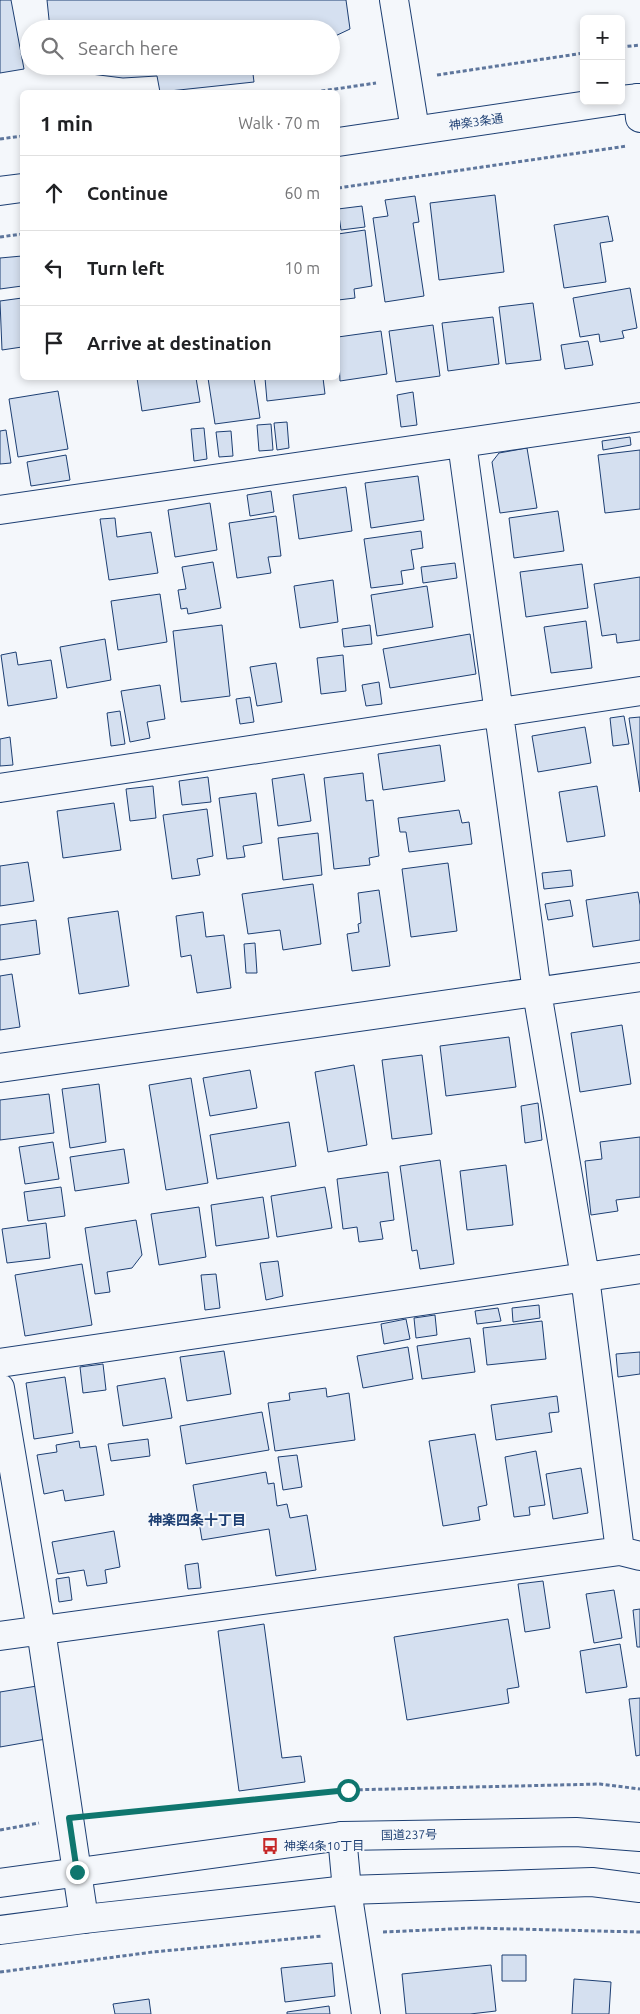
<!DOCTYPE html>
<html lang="en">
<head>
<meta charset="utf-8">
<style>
  body { margin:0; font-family:Ubuntu,"Noto Sans JP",sans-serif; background:#f2f2f2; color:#202124 }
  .controls { position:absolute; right:15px; top:15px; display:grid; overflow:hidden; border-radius:8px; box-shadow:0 2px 8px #0003 }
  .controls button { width:45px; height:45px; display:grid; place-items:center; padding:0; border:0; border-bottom:1px solid #e0e0e0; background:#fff; color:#202124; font:25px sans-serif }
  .stop { position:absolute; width:15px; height:15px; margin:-11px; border:4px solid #0f766e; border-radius:50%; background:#fff }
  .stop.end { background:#0f766e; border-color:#fff; box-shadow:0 1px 5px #0008 }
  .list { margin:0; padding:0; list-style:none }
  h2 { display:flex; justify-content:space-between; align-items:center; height:65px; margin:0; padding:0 20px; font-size:21px }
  h2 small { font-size:16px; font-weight:400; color:#757577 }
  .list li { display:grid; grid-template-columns:32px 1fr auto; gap:15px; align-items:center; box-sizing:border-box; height:75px; padding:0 20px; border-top:1px solid #e0e0e0 }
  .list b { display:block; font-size:19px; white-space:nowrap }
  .list em { font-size:16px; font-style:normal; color:#757577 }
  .icon { flex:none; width:28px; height:28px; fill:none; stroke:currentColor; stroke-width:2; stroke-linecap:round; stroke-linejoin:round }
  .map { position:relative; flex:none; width:640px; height:2014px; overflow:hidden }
  .search { position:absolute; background:#fff; box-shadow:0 2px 8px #0003; left:20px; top:20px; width:320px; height:55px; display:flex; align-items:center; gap:12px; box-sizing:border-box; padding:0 18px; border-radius:28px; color:#757577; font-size:19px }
  .panel { position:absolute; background:#fff; box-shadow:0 2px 8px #0003; left:20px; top:90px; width:320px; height:290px; border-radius:8px }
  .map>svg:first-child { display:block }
</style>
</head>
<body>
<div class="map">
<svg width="640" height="2014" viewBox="0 0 640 2014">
  <rect width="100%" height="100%" fill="#f4f7fb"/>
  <path fill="#d5e0f0" stroke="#1d3f73" d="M0 0H11L24 69 0 73Z
    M47 0H346L350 29 331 38V29H50Z
    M55 66H252L254 82 160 92 157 76 123 78 91 74 56 68Z
    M495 195 504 272 439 280 430 203Z
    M415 196 419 222 413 223 424 296 385 302 373 218 388 216 385 200Z
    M362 206 365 227 341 230 338 209Z
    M608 216 613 241 600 243 606 282 564 288 554 225Z
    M365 230 372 286 354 289 355 298 338 300V234Z
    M22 256V286L0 289V258Z
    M630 288 637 328 622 331 624 338 600 342 599 334 580 337 573 298Z
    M22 298V347L2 350 0 301Z
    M533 303 541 360 506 364 499 307Z
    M493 317 499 364 448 371 442 323Z
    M433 325 440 376 396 382 389 331Z
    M381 331 387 374 340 381 338 337Z
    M588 341 593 365 565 369 561 345Z
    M137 378H196L200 402 142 411Z
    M208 378H254L260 418 215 424Z
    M265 378H323L325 394 267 401Z
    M58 391 68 449 18 457 9 399Z
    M413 392 417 425 401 427 397 395Z
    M287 422 289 448 277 450 274 423Z
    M271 424 273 450 259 451 257 425Z
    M204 428 207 459 194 461 191 429Z
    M6 430 11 463 0 464V431Z
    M231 431 233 456 219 457 216 432Z
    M630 437 631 445 603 450 602 441Z
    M527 448 537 508 500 513 492 462 499 453Z
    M640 450V509L605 513 598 455Z
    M66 455 70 480 31 486 27 462Z
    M418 476 424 520 371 528 365 483Z
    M346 487 352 531 299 539 293 495Z
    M271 491 274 512 250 516 247 495Z
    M210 503 217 550 175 557 168 510Z
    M558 511 564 551 514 558 509 518Z
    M276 516 281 556 268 557 271 573 237 578 229 523Z
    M115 518 117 537 151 532 158 573 109 580 100 519Z
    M421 531 423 548 411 550 414 569 401 571 403 584 371 588 364 539Z
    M213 562 221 608 188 614 187 608 181 609 178 590 186 589 182 567Z
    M455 563 457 578 423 583 421 567Z
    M582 564 588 608 526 617 520 572Z
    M640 577V640L617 643 616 634 602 636 594 584Z
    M333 580 338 622 300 628 294 586Z
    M427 586 433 627 377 636 371 595Z
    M160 594 167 642 118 650 111 601Z
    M586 621 592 668 551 673 544 627Z
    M222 625 230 696 181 702 173 631Z
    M370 625 372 644 344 647 342 629Z
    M470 634 476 674 390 688 383 649Z
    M105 639 111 680 67 688 60 647Z
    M16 652 18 665 51 660 57 698 8 706 1 655Z
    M343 655 346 691 321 694 317 658Z
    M276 663 282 702 257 706 250 667Z
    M379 682 382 704 366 706 362 685Z
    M160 685 165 719 147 722 150 738 130 742 121 691Z
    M250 697 254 722 240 724 236 699Z
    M120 711 125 744 111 746 107 713Z
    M624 716 629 744 613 746 610 718Z
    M640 717V792L629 718Z
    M585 727 591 763 538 772 532 736Z
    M10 737 13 765 0 766V739Z
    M440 745 445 781 383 790 378 754Z
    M363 773 366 801 373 800 379 856 369 858 370 865 334 869 324 778Z
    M304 774 311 821 278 826 272 779Z
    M208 777 211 802 182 805 179 781Z
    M153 786 156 818 130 821 126 789Z
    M597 786 605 836 567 842 559 792Z
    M256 793 262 843 243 846 245 857 227 859 219 798Z
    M114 803 121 850 63 858 57 811Z
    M207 809 213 856 197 859 200 875 172 879 163 815Z
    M459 810 462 823 469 822 472 844 409 852 406 832H400L398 818Z
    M318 833 322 875 283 880 278 838Z
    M28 862 34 901 0 906V866Z
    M448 863 457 931 411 937 402 869Z
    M571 870 573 886 544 889 542 873Z
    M313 884 321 944 283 950 280 930 248 934 242 894Z
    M379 890 390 966 352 971 347 934 359 932 358 924 361 923 358 893Z
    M638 892 640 905V940L593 947 586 900Z
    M570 900 573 916 548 920 545 904Z
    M118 911 129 986 79 994 68 918Z
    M203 912 206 937 224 935 231 988 197 993 191 955 181 957 176 916Z
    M36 920 40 954 0 960V925Z
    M255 943 257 973H246L244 944Z
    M12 974 20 1027 0 1030V976Z
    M622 1025 631 1084 580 1092 571 1033Z
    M509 1037 516 1087 446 1096 440 1046Z
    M422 1055 432 1134 392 1139 382 1060Z
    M354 1065 367 1145 328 1152 315 1072Z
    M250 1070 257 1108 210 1116 203 1078Z
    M191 1078 208 1183 166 1190 149 1085Z
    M99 1084 106 1142 70 1148 62 1089Z
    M49 1094 54 1133 0 1140V1100Z
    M538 1103 542 1140 525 1143 521 1106Z
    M289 1122 296 1166 217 1179 210 1135Z
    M640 1137V1197L616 1200 618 1211 591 1215 585 1161 602 1159 600 1142Z
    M53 1142 59 1179 25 1184 19 1147Z
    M124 1149 129 1183 75 1191 70 1157Z
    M440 1160 454 1264 420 1269 417 1250 412 1251 400 1166Z
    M506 1165 513 1225 467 1230 460 1171Z
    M388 1172 394 1220 380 1222 383 1239 359 1242 357 1227 343 1229 337 1179Z
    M61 1187 65 1216 28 1221 24 1192Z
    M325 1187 332 1228 277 1237 271 1196Z
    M263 1197 269 1238 216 1246 211 1205Z
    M199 1207 206 1257 159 1265 151 1214Z
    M136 1220 142 1255 132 1268 107 1272 110 1292 95 1294 85 1228Z
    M46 1223 50 1258 7 1263 2 1229Z
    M278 1261 283 1296 266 1300 260 1263Z
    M82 1264 92 1325 25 1336 15 1275Z
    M216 1274 220 1308 205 1310 201 1275Z
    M539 1305 540 1318 513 1322 512 1308Z
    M498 1308 501 1321 477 1324 475 1311Z
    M435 1315 437 1335 416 1338 414 1318Z
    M406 1319 410 1339 384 1344 381 1324Z
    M542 1321 546 1359 487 1365 483 1328Z
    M470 1338 475 1372 422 1379 417 1346Z
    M408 1347 413 1379 363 1388 357 1356Z
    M224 1351 231 1394 187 1401 180 1357Z
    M640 1352V1374L618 1377 616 1354Z
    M103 1364 106 1390 83 1393 80 1367Z
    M65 1377 73 1433 34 1439 26 1383Z
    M165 1378 172 1418 123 1426 117 1386Z
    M326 1388 327 1397 349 1393 355 1440 275 1451 268 1403 290 1400 289 1393Z
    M557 1396 559 1412 549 1413 552 1432 496 1440 491 1405Z
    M262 1412 269 1450 186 1464 180 1426Z
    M475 1434 487 1505 478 1507 480 1520 443 1526 429 1441Z
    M148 1439 150 1456 111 1461 108 1444Z
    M79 1441 80 1448 96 1446 104 1495 65 1501 63 1490 44 1494 37 1455 57 1452 56 1445Z
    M536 1451 545 1505 529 1507 530 1515 514 1517 505 1457Z
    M297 1455 302 1487 283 1490 278 1457Z
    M581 1468 588 1513 553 1519 546 1474Z
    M266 1472 268 1484 274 1483 277 1506 287 1504 290 1518 307 1515 316 1570 276 1576 269 1529 202 1540 193 1485Z
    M114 1531 120 1567 105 1570 107 1583 87 1586 84 1570 58 1574 52 1542Z
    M198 1563 201 1588 188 1589 185 1565Z
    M69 1577 72 1600 59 1602 56 1579Z
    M543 1581 550 1628 525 1632 518 1584Z
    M614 1590 622 1638 594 1643 586 1594Z
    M640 1609V1647H637L633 1610Z
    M508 1619 519 1687 507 1689 509 1703 407 1720 394 1637Z
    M264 1624 282 1758 301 1756 305 1782 239 1791 218 1631Z
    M620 1644 627 1687 586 1693 580 1651Z
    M37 1686 46 1739 0 1747V1692Z
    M640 1698V1755L636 1756 629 1699Z
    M502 1955H526V1981H502Z
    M332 1963 335 1996 285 2002 281 1968Z
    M491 1965 496 2011 470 2014H406L402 1974Z
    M574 1979 611 1982 609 2014H572Z
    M149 1999 151 2014H115L113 2004Z
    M329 2006 330 2014H287V2012Z"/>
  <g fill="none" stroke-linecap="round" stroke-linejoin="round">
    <g stroke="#1d3f73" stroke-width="30">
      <path id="minor" d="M394 0 415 130
        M638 98 640 118
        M462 443 537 992 585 1277 620 1551
        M0 510 640 417
        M0 788 640 691
        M0 1068 640 977
        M0 1363 640 1269
        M0 1388 41 1630 84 1919
        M0 1636 620 1551 640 1556
        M342 1836 347 1890 366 2014"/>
    </g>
    <g stroke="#1d3f73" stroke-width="30">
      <path id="tertiary" d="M621 100 640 98
        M338 142 615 101
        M0 191 22 188"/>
    </g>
    <g stroke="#1d3f73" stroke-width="30">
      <path id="trunk" d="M0 1883 342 1836 576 1832 640 1837
        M0 1930 84 1919 347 1890 592 1882 640 1888"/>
    </g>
    <path stroke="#5e769c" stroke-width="3" stroke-dasharray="4 2.5" stroke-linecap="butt" d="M621 47 640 45
      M437 75 584 53
      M315 92 376 83
      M0 139 22 136
      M338 188 627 146
      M0 237 22 234
      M100 1815 348 1790 600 1784 640 1789
      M0 1830 39 1823
      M383 1932 473 1928 640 1932
      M0 1972 153 1952 322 1936"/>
    <use href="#minor" stroke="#f4f7fb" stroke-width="28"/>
    <use href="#tertiary" stroke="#f4f7fb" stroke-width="28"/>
    <use href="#trunk" stroke="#f4f7fb" stroke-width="28"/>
  </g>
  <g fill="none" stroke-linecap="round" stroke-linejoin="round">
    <path stroke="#0f766e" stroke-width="6" d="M77 1872 69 1818 348 1790"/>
  </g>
  <defs>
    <g id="bus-bare" transform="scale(1.35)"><path d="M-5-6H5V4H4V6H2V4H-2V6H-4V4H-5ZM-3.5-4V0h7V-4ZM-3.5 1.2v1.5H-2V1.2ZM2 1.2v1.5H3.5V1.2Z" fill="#c62828" stroke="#f4f7fb" stroke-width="2.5" paint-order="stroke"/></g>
  </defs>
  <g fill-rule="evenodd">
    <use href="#bus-bare" x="270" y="1846"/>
  </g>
  <g text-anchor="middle" stroke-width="4" stroke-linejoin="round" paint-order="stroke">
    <g font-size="12" fill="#1d3f73" stroke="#f4f7fb">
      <text transform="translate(476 122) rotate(-8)" y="4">神楽3条通</text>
      <text transform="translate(409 1835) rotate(-1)" y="4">国道237号</text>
    </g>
    <g font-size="12" fill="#1d3f73" stroke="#f4f7fb" text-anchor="start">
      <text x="284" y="1850">神楽4条10丁目</text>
    </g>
    <g font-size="14" font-weight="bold" fill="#1d3f73" stroke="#f4f7fb">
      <text x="197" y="1525">神楽四条十丁目</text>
    </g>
  </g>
</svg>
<div class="controls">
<button>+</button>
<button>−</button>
</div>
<div class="stop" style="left:348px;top:1790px"></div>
<div class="stop end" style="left:77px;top:1872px"></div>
<div class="search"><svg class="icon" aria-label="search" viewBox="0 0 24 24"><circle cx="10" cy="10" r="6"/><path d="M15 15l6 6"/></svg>Search here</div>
<section class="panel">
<h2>1 min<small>Walk · 70 m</small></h2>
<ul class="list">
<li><svg class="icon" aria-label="ahead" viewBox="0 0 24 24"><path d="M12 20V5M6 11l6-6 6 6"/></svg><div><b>Continue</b></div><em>60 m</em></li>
<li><svg class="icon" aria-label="left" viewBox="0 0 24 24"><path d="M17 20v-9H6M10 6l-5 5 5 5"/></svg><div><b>Turn left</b></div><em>10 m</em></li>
<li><svg class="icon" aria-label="arrive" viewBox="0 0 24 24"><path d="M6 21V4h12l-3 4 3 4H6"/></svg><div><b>Arrive at destination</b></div></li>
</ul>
</section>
</div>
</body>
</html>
